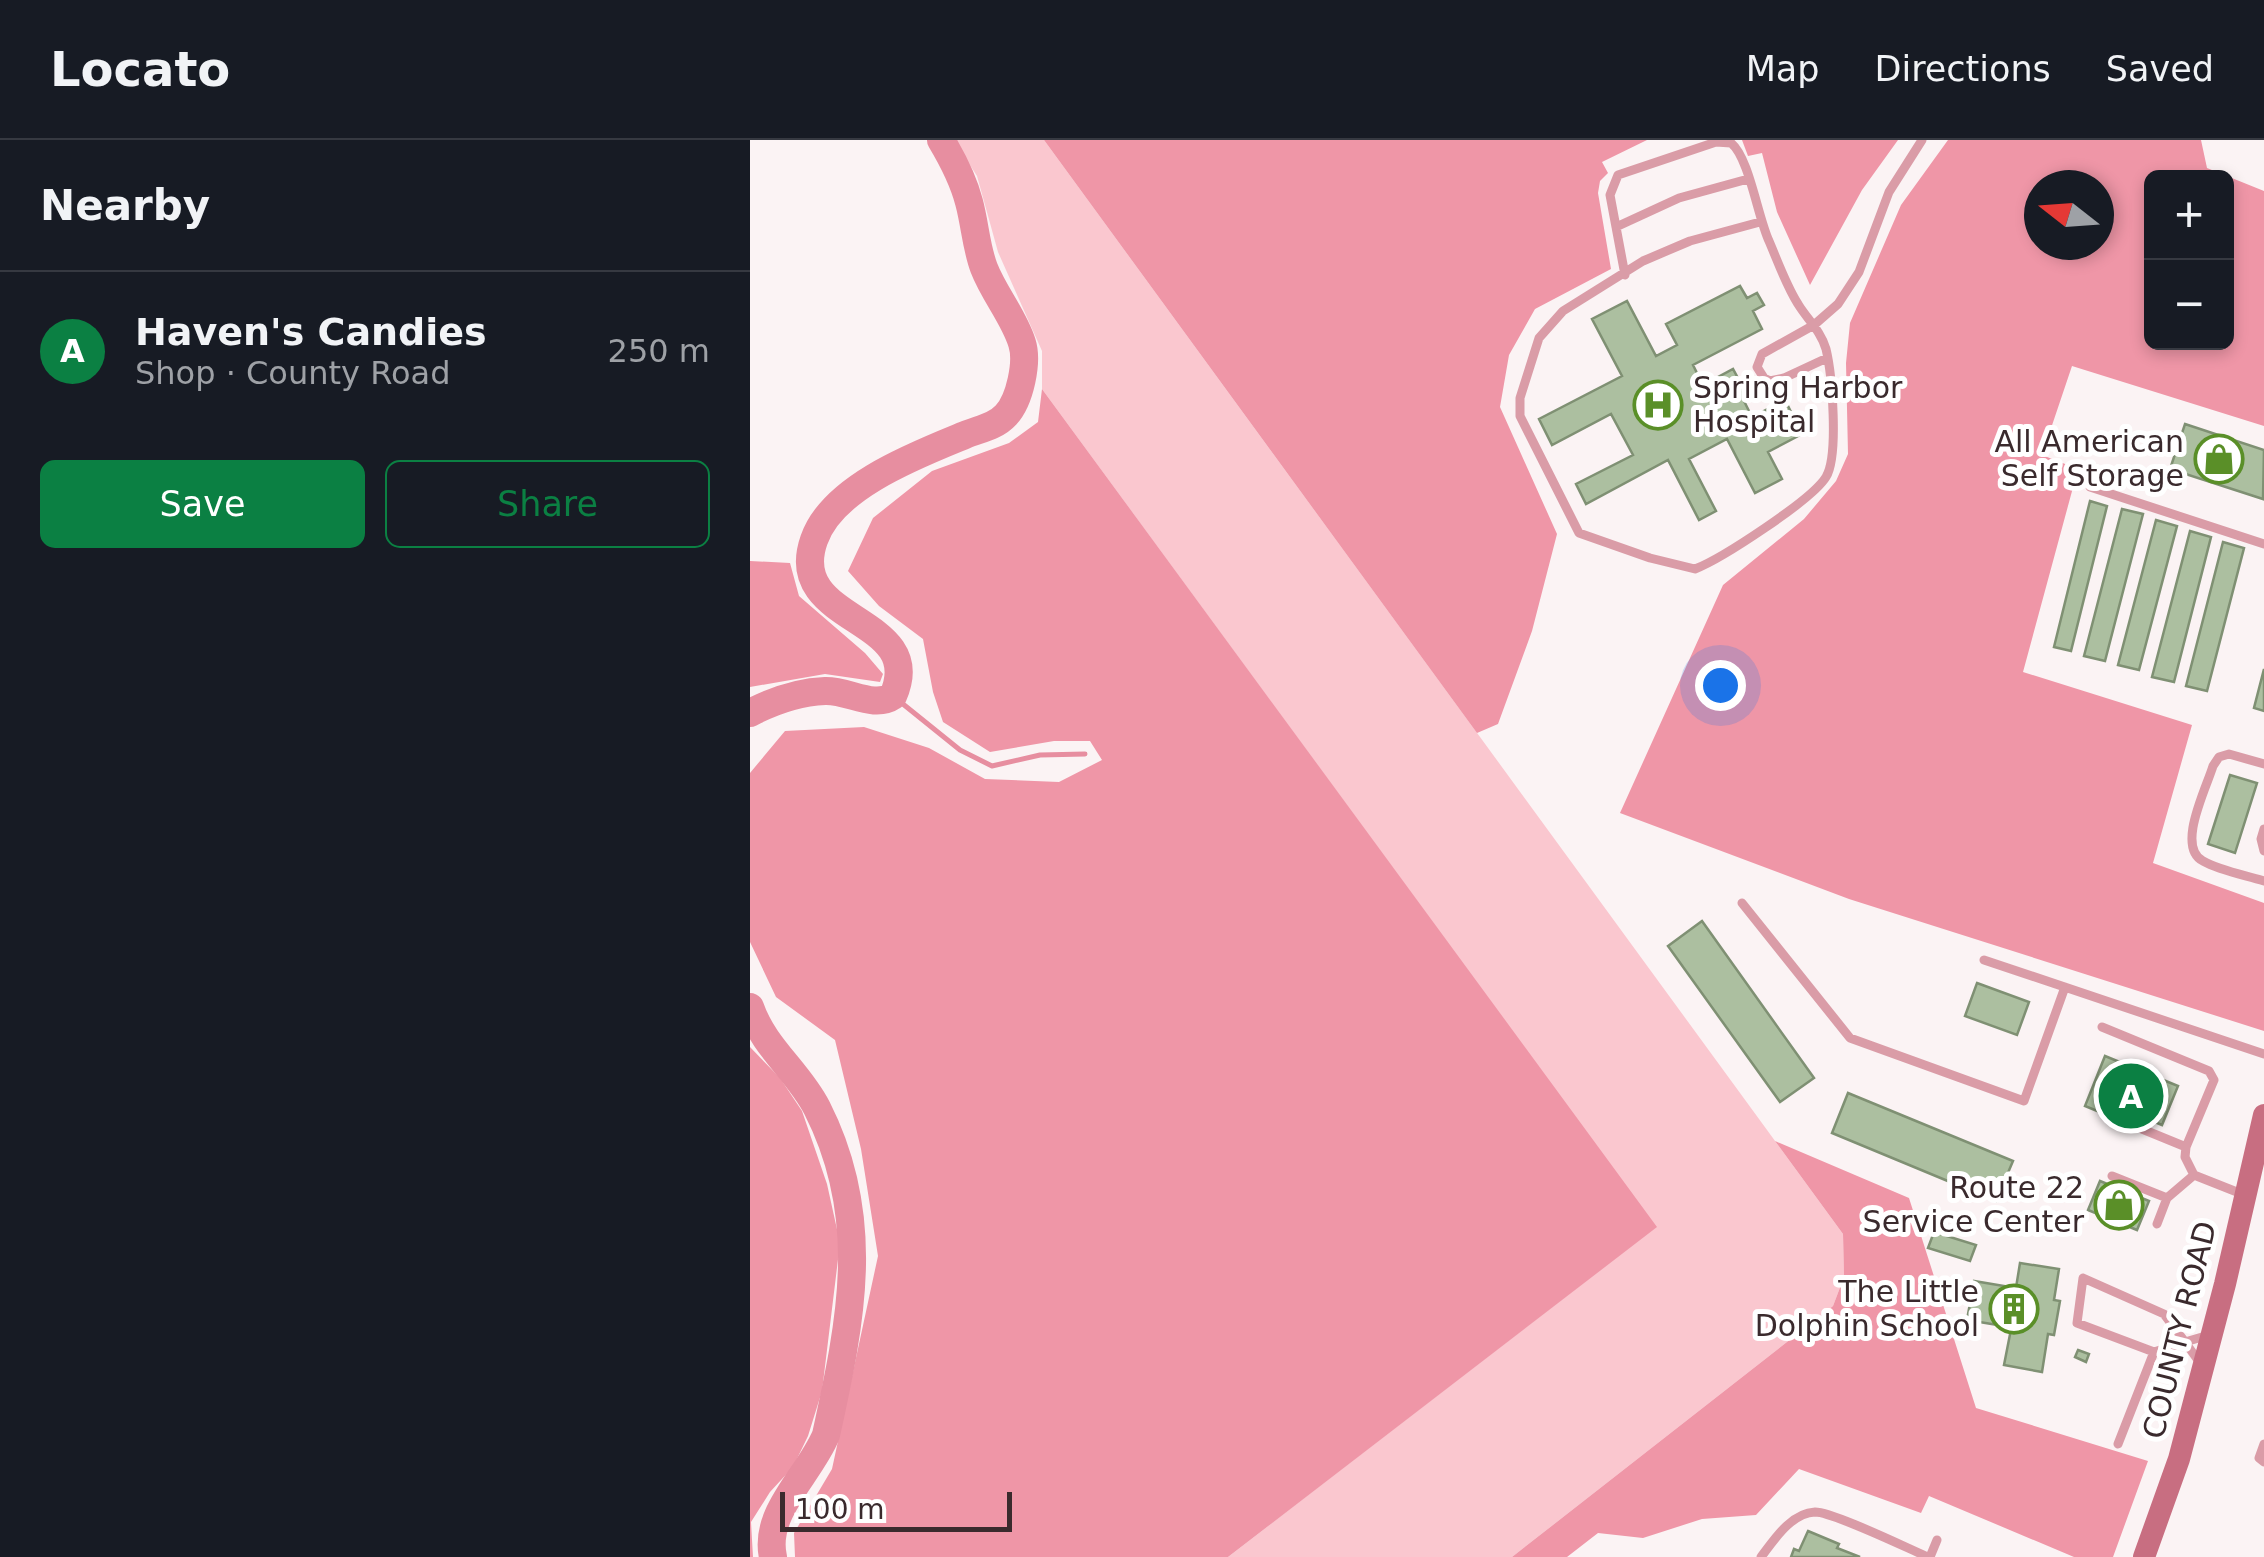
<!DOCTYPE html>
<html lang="en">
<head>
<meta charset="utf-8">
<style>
  body { margin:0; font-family:"DejaVu Sans",sans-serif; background:#242831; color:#f1f3f6 }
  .controls { position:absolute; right:30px; top:30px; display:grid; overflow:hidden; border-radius:15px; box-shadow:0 5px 15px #0003 }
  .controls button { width:90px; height:90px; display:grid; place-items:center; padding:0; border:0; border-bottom:2px solid #363941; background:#171b24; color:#f1f3f6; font:50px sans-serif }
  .compass { position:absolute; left:1274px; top:30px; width:90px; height:90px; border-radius:50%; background:#171b24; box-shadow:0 5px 15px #0003; rotate:287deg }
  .scale { position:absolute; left:30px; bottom:25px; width:232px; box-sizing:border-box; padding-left:10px; border:5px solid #3a2a2d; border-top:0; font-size:28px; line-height:35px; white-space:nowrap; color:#3a2a2d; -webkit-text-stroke:8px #fff; paint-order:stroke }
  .you { position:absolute; left:970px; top:545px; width:35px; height:35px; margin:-25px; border:8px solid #fff; border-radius:50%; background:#1a73e8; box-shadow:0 0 0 15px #1a73e833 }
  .badge { display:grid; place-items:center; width:65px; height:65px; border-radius:50%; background:#0b8043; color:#fff; font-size:32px; font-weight:700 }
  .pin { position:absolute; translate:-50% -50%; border:5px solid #fff; box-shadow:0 2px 10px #0006 }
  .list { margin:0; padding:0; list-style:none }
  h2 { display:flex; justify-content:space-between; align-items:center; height:130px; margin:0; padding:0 40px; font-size:42px }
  h2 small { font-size:32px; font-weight:400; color:#9ea1a6 }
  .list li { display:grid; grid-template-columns:65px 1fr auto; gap:30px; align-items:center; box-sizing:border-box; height:160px; padding:0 40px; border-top:2px solid #363941 }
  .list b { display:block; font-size:38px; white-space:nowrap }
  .list p { margin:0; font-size:32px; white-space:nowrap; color:#9ea1a6 }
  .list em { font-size:32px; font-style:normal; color:#9ea1a6 }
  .actions { display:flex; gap:20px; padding:30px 40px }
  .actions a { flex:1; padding:22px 0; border:2px solid #0b8043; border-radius:15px; text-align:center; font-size:35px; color:#0b8043 }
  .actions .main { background:#0b8043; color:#fff }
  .map { position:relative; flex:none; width:1514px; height:1417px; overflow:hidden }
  header { display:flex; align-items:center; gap:60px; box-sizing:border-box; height:140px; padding:0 50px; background:#171b24; border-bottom:2px solid #363941 }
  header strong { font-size:48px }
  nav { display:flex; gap:55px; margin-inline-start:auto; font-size:35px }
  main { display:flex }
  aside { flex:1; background:#171b24 }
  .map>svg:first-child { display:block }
</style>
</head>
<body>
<header>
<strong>Locato</strong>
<nav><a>Map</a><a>Directions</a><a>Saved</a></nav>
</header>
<main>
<aside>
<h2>Nearby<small></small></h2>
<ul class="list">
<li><span class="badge">A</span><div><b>Haven's Candies</b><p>Shop · County Road</p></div><em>250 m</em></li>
</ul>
<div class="actions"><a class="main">Save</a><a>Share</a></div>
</aside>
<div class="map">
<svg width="1514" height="1417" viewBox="0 0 1514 1417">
  <rect width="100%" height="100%" fill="#fbf3f4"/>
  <path fill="#fac7cf" d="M204 0H294L1093 1094 1094 1137 1083 1166 762 1417H478L906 1087 292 249V211L248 112 227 36Z"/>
  <path fill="#ef96a7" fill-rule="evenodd" d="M294 0H897L852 22 858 33 850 41 848 53 861 129 785 169 759 215 750 267 807 394 782 491 748 584 727 593Z
    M992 0H1148L1112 50 1060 145 1027 72 1012 13 998 16Z
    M1198 0H1451L1457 28 1514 51V286L1322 226 1292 315 1328 329 1273 532 1442 585 1403 723 1514 763V891L1099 759 870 673 973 445 1054 379 1086 341 1098 314 1096 223 1100 183 1151 65ZM1402 38H1476V202H1402ZM1289 45H1349V105H1289Z
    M292 249 907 1087 478 1417H45L44 1393 82 1329 128 1116 111 1009 85 900 26 857 0 802V633L35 591 114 587 179 608 235 639 309 642 352 620 340 601H304L240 612 193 582 183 552 173 499 129 466 98 431 123 378 182 331 259 303 288 282Z
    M0 421 40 423 49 456 115 513 133 534 130 542 75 534 0 547Z
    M0 907 30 938 52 971 77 1044 90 1103 72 1251 58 1296 43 1327 20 1352 1 1382 3 1417H0Z
    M1025 1001 1159 1058 1226 1268 1398 1321 1363 1417H1324L1179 1356 1171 1373 1049 1329 1006 1375 952 1379 893 1398 848 1393 817 1417H762L1083 1166 1094 1137 1093 1094Z"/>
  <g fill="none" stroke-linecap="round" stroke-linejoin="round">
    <path stroke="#e78ea0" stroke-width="5" d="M143 556 210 610 242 626 290 615 335 614"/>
    <path stroke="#e78ea0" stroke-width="28" d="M0 573C23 561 49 552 75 551 98 550 124 569 143 556 179 475 34 485 64 400 82 347 166 315 215 295 229 289 245 287 256 275 270 260 278 222 272 203 264 177 244 154 234 128 226 107 225 84 219 62 213 39 203 20 191 0
      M0 867C14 908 48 931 67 968 123 1078 101 1181 76 1295 59 1336 13 1372 23 1417"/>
  </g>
  <path fill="#acbfa0" stroke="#7f9073" stroke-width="2.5" d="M990 146 997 158 1007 153 1014 165 1003 171 1012 189 943 225 953 245 983 229 995 251 990 253 1002 277 1035 260 1052 294 1018 312 1032 339 1005 353 977 299 939 319 966 371 949 380 918 320 836 364 826 344 883 315 861 274 802 305 789 279 872 236 842 179 877 161 906 216 927 205 916 184Z
    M1435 284 1514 310 1513 359 1420 329Z
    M1340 361 1357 366 1321 511 1304 507Z
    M1372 369 1393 374 1355 521 1334 516Z
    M1406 380 1427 386 1389 530 1368 525Z
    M1440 391 1461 397 1424 542 1402 537Z
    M1473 402 1494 408 1457 551 1436 546Z
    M1514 529V571L1504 568Z
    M1480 635 1507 643 1485 713 1458 704Z
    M952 781 1064 938 1030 962 918 806Z
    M1227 843 1279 862 1267 895 1215 876Z
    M1355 916 1428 946 1412 985 1388 975 1384 986 1335 966Z
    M1098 953 1263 1021 1246 1061 1082 993Z
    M1350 1041 1399 1061 1387 1090 1338 1070Z
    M1184 1092 1226 1105 1220 1121 1178 1108Z
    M1270 1123 1309 1129 1304 1160 1310 1161 1304 1195 1298 1194 1292 1232 1254 1225 1263 1179 1256 1178 1254 1186 1217 1180 1224 1141 1260 1147 1258 1159 1264 1160Z
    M1328 1210 1339 1214 1336 1222 1325 1217Z
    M1058 1391 1089 1404 1087 1408 1110 1417H1041L1044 1409 1049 1411Z"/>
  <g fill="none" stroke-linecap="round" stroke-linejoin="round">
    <path stroke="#da9ca7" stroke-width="9" d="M866 87 929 58 998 39
      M875 135 860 55 868 35 966 2 981 3C999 17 1008 78 1019 101 1028 122 1036 145 1048 164 1057 179 1071 191 1076 209 1082 234 1089 316 1076 337 1062 360 971 419 945 429L900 418 829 393 770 276V258L789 198 813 171 893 121 940 101 1010 82
      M1077 218 1034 238 1020 241 1014 238 1007 227 1012 214 1064 185 1088 164 1109 132 1139 52 1172 0
      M1340 347 1514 404
      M1514 624 1479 614 1469 617 1463 626C1456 649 1426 707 1453 721 1471 731 1495 735 1514 741
      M1514 689 1511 699 1514 711
      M992 763 1100 898 1274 961 1315 847
      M1234 820 1514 914
      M1352 887 1459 931 1464 940 1436 1007 1435 1017 1444 1035 1492 1054
      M1392 989 1436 1007
      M1362 1036 1417 1058 1444 1035
      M1407 1084 1417 1058
      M1450 1223 1435 1202 1404 1212 1327 1183 1333 1138 1414 1174 1435 1202 1459 1195
      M1368 1304 1404 1212
      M1514 1304 1509 1318 1514 1322
      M1011 1417C1024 1400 1041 1373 1065 1372 1083 1372 1157 1408 1178 1417
      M1180 1417 1187 1400"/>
    <path stroke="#c86e81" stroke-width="22" d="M1394 1417 1429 1319 1475 1144 1514 975"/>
  </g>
  <defs>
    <g id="hospital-ring" transform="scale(2.5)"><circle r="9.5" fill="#fff" stroke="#5a8f28" stroke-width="1.5"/><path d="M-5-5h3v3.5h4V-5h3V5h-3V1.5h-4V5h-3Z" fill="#5a8f28"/></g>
    <g id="shop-ring" transform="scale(2.5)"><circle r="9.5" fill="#fff" stroke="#5a8f28" stroke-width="1.5"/><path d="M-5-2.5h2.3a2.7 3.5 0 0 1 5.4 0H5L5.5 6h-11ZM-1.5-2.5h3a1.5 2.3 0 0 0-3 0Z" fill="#5a8f28"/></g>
    <g id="building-ring" transform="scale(2.5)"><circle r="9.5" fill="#fff" stroke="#5a8f28" stroke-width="1.5"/><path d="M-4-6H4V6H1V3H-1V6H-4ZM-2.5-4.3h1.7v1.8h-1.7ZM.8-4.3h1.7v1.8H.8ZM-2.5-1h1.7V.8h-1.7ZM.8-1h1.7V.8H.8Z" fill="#5a8f28"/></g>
  </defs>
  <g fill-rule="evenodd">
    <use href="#hospital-ring" x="908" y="265"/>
    <use href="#shop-ring" x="1469" y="319"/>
    <use href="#shop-ring" x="1369" y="1065"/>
    <use href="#building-ring" x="1264" y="1169"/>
  </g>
  <g text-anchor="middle" stroke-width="10" stroke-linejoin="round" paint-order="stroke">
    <g font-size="30" fill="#3a2a2d" stroke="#fff" text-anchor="end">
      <text x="943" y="258" text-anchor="start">Spring Harbor<tspan x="943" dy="34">Hospital</tspan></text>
      <text x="1434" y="312">All American<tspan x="1434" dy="34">Self Storage</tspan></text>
      <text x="1334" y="1058">Route 22<tspan x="1334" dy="34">Service Center</tspan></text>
      <text x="1229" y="1162">The Little<tspan x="1229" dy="34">Dolphin School</tspan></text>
    </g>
    <g font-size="30" fill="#3a2a2d" stroke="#fff">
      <text transform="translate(1430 1190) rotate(-76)" y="10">COUNTY ROAD</text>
    </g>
  </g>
</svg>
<div class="controls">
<button>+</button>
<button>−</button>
</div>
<svg class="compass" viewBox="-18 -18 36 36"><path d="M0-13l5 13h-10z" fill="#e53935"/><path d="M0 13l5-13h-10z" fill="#9ea1a6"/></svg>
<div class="scale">100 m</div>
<div class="you"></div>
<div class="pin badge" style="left:1381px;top:956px">A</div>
</div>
</main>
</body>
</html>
